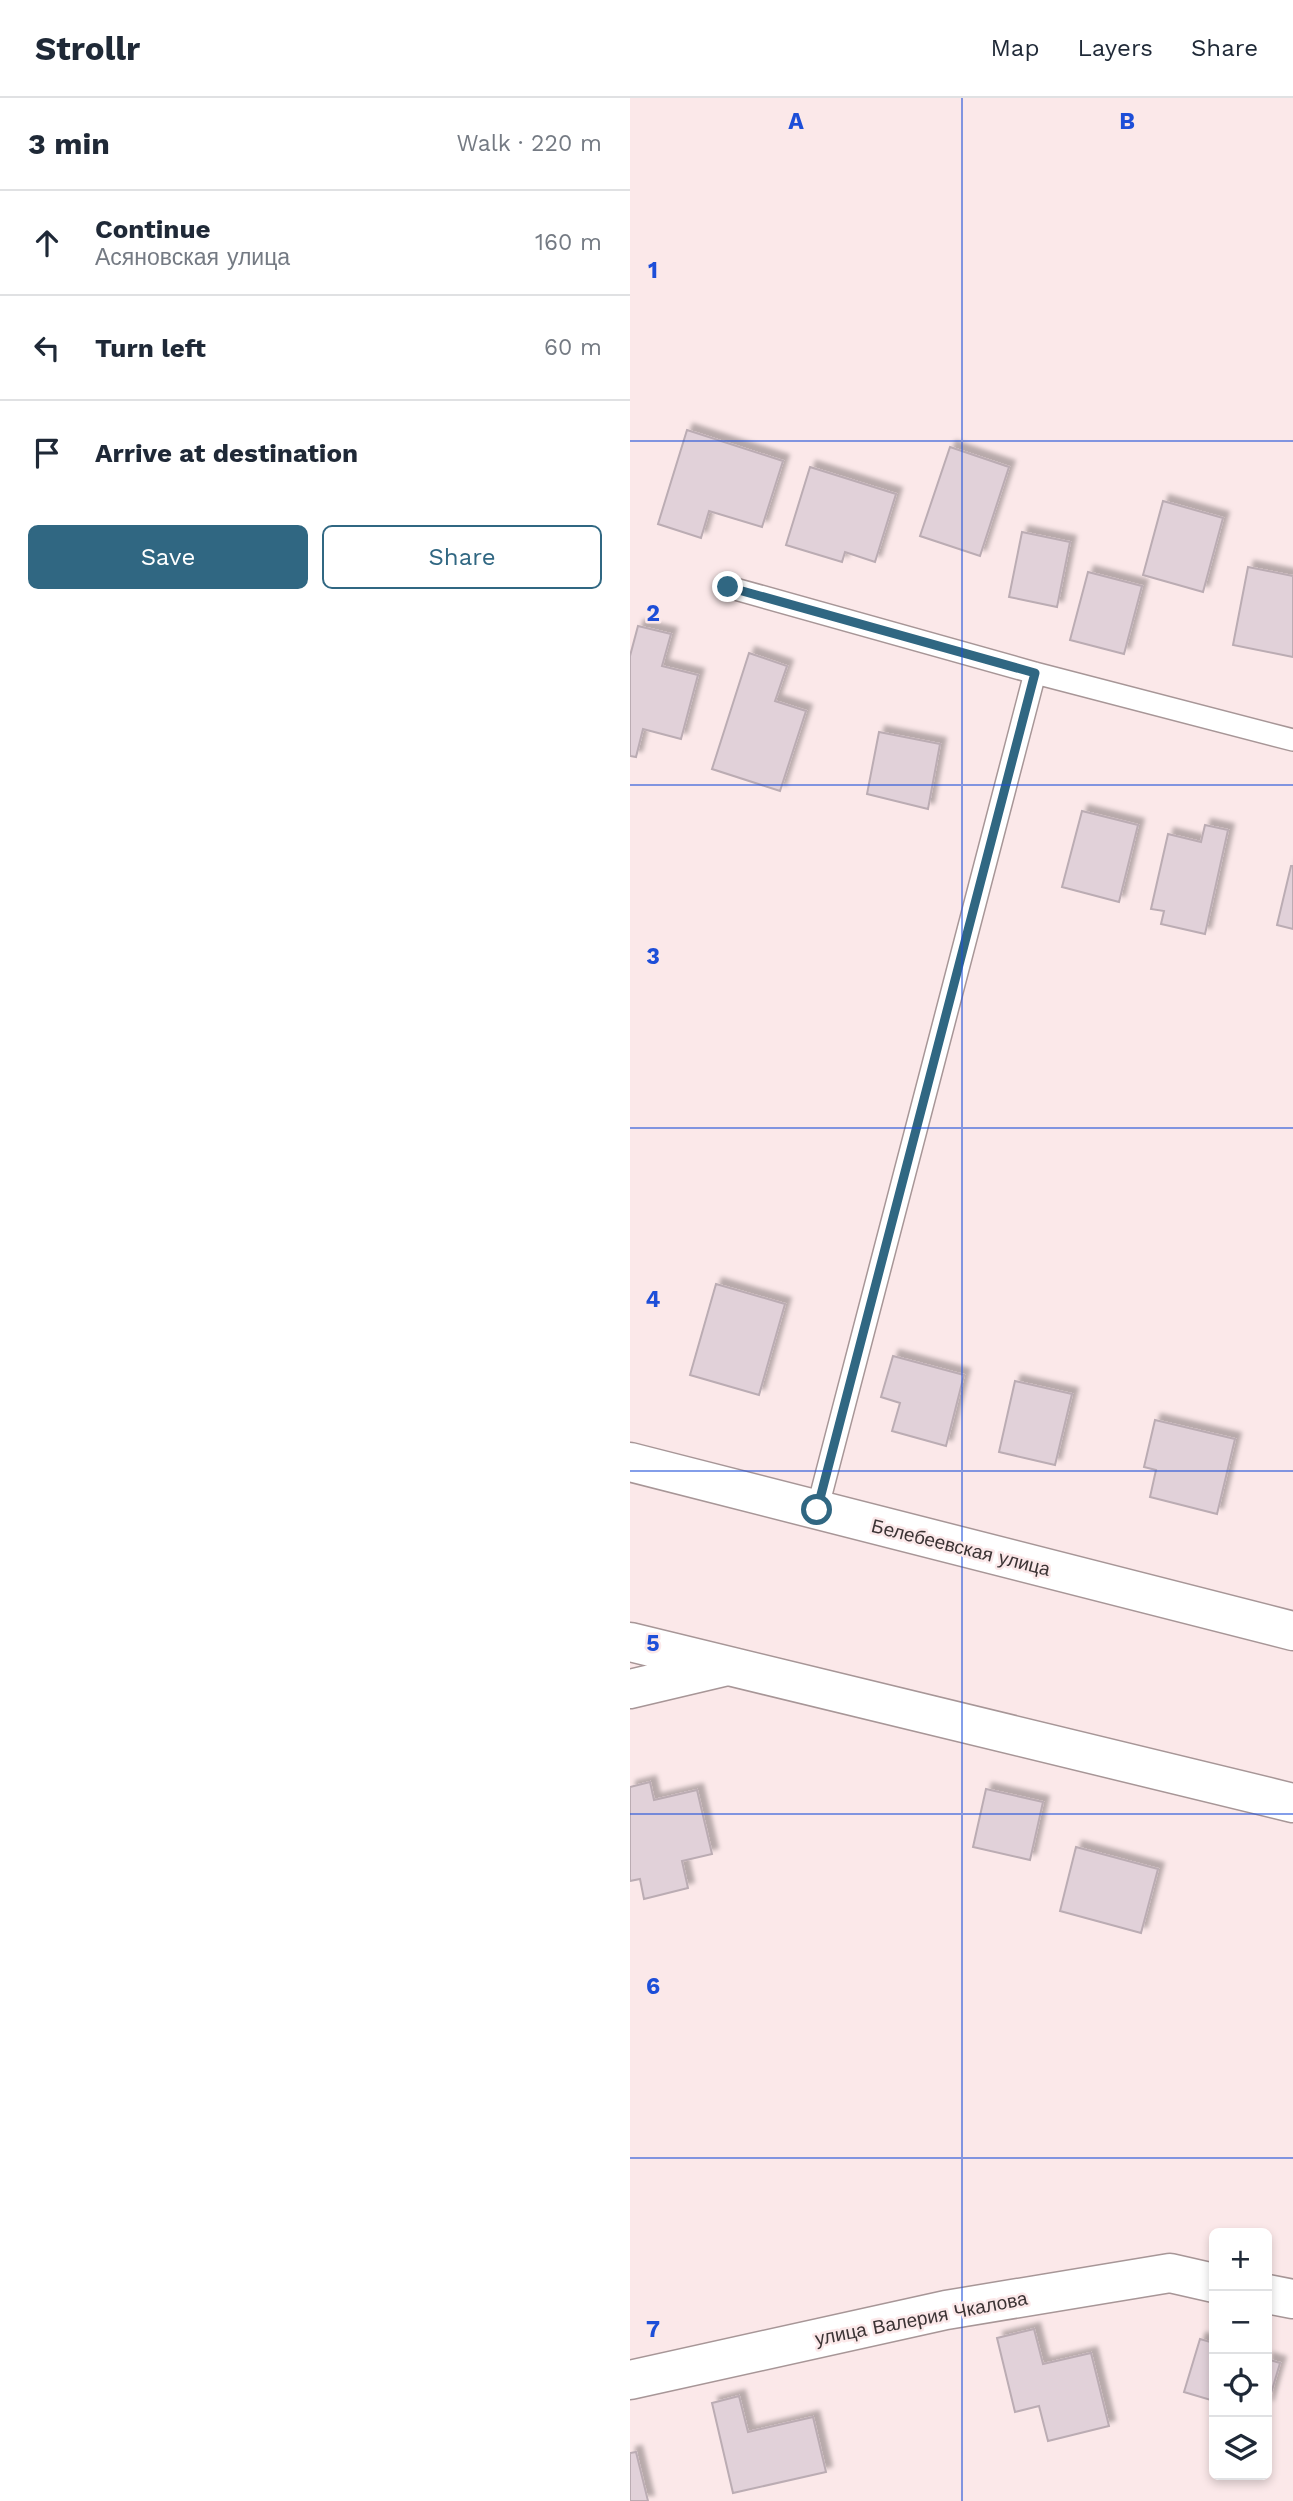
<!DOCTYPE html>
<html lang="en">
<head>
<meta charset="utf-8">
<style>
  body { margin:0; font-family:"Work Sans",sans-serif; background:#f6f6f7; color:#1f2937 }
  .controls { position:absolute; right:21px; bottom:21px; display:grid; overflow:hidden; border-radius:10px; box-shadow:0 4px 10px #0003 }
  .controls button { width:63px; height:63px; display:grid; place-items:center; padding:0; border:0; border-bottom:2px solid #e0e1e3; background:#fff; color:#1f2937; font:35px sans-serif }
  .stop { position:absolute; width:21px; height:21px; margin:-16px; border:5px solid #306782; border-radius:50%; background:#fff }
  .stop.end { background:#306782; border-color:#fff; box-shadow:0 2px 7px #0008 }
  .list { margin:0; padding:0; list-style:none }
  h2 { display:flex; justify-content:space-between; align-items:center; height:91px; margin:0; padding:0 28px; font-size:30px }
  h2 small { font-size:23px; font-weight:400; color:#747a83 }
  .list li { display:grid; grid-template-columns:46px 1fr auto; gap:21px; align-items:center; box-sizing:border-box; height:105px; padding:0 28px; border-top:2px solid #e0e1e3 }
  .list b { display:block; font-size:26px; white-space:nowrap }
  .list p { margin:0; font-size:23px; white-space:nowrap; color:#747a83 }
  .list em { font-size:23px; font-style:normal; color:#747a83 }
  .actions { display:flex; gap:14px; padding:21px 28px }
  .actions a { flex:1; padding:16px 0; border:2px solid #306782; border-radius:10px; text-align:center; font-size:24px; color:#306782 }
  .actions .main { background:#306782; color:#fff }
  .icon { flex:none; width:38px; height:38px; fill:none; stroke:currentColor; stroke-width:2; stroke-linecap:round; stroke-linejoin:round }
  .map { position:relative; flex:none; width:663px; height:2403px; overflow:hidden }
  header { display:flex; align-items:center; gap:42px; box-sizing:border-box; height:98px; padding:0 35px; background:#fff; border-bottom:2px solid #e0e1e3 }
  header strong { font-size:33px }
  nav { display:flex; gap:38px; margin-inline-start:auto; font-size:24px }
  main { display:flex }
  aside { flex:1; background:#fff }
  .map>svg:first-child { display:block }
</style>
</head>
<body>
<header>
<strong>Strollr</strong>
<nav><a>Map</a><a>Layers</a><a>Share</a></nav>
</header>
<main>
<aside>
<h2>3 min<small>Walk · 220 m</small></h2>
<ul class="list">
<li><svg class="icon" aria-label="ahead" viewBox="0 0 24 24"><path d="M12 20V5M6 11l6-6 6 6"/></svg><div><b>Continue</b><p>Асяновская улица</p></div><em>160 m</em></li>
<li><svg class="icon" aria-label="left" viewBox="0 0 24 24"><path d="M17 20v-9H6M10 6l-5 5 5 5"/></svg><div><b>Turn left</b></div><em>60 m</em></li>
<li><svg class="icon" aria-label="arrive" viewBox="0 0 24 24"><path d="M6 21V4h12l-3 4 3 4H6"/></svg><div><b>Arrive at destination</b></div></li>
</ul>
<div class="actions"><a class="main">Save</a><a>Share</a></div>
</aside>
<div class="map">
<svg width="663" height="2403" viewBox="0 0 663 2403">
  <defs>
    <filter id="shadow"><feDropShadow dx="6" dy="-6" stdDeviation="2" flood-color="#0004"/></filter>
  </defs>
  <rect width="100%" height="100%" fill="#fbe8e9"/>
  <path fill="#e1d1d9" stroke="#bbacb3" stroke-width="2" filter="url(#shadow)" d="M57 332 153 363 132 429 79 413 71 440 28 426Z
    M320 349 379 369 350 458 290 438Z
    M180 369 266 396 245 464 215 454 212 464 156 447Z
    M533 403 593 420 573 494 513 477Z
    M392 434 440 444 427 509 379 499Z
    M618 469 663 478V559L603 547Z
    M458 474 512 488 494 556 440 542Z
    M8 528 41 536 32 568 68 577 51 641 13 631 6 659 0 658V558Z
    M119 555 157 568 145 603 176 613 150 693 82 671Z
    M249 634 310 646 298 711 237 696Z
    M452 713 508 727 489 804 432 789Z
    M575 727 598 732 575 836 531 826 534 813 521 811 538 736 571 744Z
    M661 768H663V831L647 827Z
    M86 1186 155 1206 129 1297 60 1277Z
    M263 1258 334 1277 316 1348 262 1333 270 1305 251 1299Z
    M385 1283 442 1296 425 1367 369 1354Z
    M525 1322 605 1341 587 1416 520 1399 526 1372 514 1369Z
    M20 1684 24 1702 67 1692 82 1756 52 1763 58 1790 14 1801 10 1781 0 1783V1689Z
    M356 1691 413 1704 400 1762 343 1749Z
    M446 1749 528 1771 511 1835 430 1813Z
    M404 2231 413 2266 461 2255 479 2328 418 2343 409 2308 385 2314 367 2240Z
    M570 2241 584 2245V2303L554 2294Z
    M637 2261 650 2265 637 2309Z
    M109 2298 118 2334 183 2319 196 2374 103 2395 82 2305Z
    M6 2354 18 2403H0V2355Z"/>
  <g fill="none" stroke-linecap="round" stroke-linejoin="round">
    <g stroke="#a79697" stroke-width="24">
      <path id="lane" d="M98 489 405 575 663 642
        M187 1412 405 575"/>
    </g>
    <g stroke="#a79697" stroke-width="41">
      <path id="street" d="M0 1364 663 1533
        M0 1544 663 1705
        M0 1591 93 1569
        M637 2196 663 2201
        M0 2282 316 2212 540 2175 584 2185"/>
    </g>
    <use href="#lane" stroke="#fff" stroke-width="21"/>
    <use href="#street" stroke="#fff" stroke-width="38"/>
  </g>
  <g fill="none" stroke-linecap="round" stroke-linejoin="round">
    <path stroke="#306782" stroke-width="9" d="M98 489 405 575 187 1412"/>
  </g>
  <path fill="none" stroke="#1d4ed8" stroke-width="2" stroke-opacity="0.55" d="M332 0V2403M0 343H663M0 687H663M0 1030H663M0 1373H663M0 1716H663M0 2060H663"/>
  <g text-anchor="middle" stroke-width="5" stroke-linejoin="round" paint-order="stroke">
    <g font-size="19" fill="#3b3334" stroke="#fbe8e9">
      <text transform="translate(331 1449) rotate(14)" y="7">Белебеевская улица</text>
      <text transform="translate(291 2220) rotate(-11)" y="7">улица Валерия Чкалова</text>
    </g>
  </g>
  <g font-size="23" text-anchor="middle" font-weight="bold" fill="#1d4ed8" stroke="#fbe8e9" stroke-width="5" stroke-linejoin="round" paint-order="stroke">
    <text x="166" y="31">A</text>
    <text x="497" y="31">B</text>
    <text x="23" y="180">1</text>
    <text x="23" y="523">2</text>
    <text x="23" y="866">3</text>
    <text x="23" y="1209">4</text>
    <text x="23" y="1553">5</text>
    <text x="23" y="1896">6</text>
    <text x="23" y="2239">7</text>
  </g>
</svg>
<div class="controls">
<button>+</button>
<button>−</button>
<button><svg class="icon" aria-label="locate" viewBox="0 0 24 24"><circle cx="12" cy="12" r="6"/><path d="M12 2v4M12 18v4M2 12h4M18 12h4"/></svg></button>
<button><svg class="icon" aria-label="layers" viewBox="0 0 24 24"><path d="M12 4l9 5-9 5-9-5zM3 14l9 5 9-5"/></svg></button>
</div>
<div class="stop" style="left:187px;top:1412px"></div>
<div class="stop end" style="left:98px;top:489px"></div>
</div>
</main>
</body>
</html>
